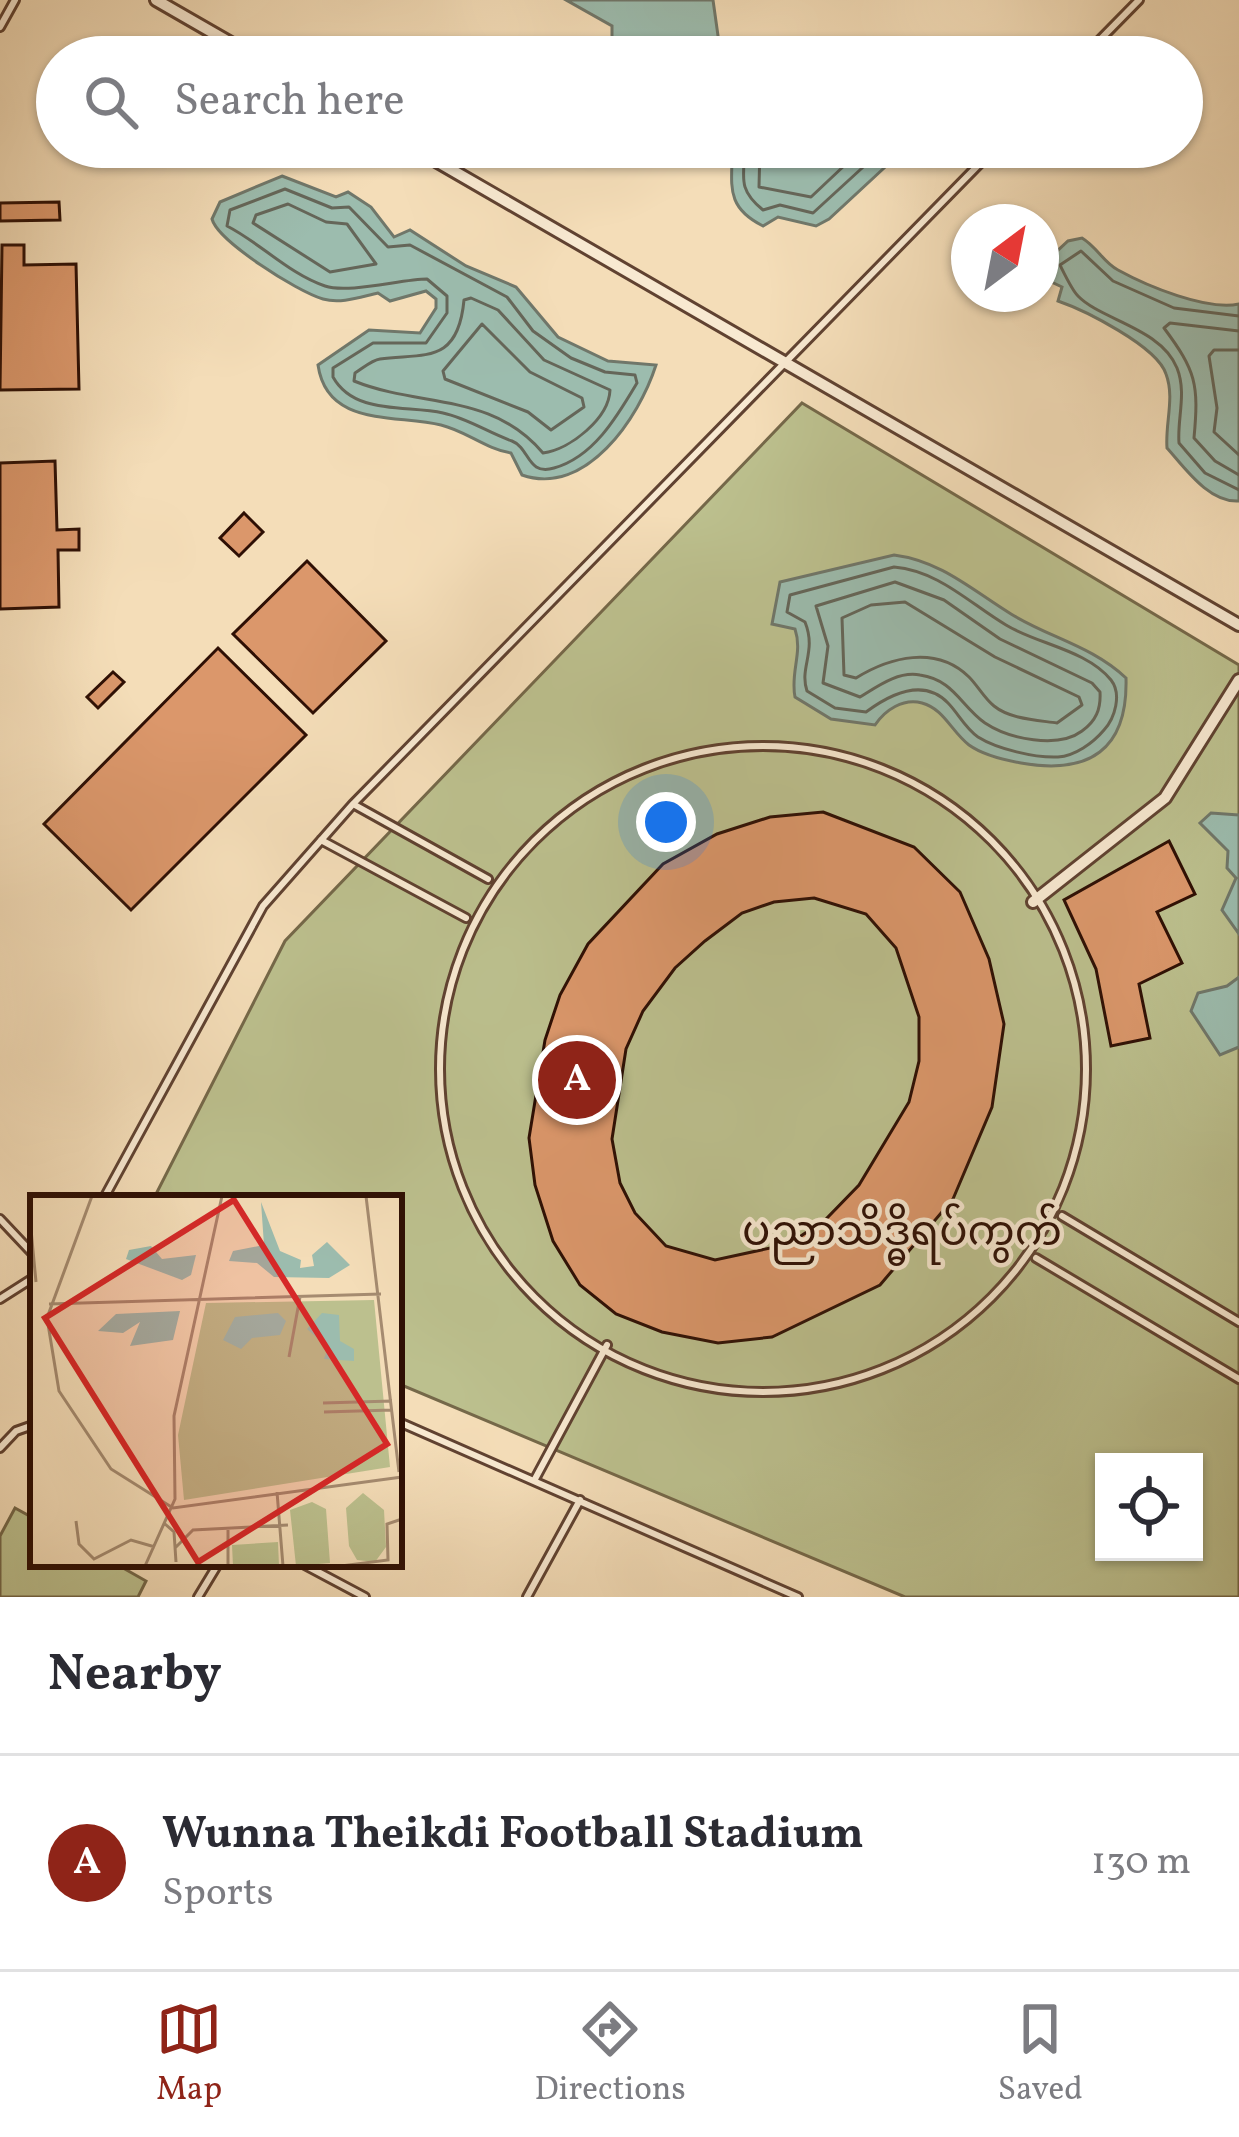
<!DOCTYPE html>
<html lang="en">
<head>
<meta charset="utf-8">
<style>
  body { margin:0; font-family:Vollkorn,"Noto Sans Myanmar",serif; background:#f7f7f7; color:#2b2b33 }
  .controls { position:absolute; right:36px; bottom:36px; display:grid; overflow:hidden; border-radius:0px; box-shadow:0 3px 9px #0004 }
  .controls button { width:108px; height:108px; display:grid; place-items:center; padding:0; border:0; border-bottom:3px solid #e1e1e2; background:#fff; color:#2b2b33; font:60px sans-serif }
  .compass { position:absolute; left:951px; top:204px; width:108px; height:108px; border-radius:50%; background:#fff; box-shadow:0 3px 9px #0004; rotate:32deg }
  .you { position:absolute; left:666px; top:822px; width:42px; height:42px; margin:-30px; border:9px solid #fff; border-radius:50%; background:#1a73e8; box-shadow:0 0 0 18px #1a73e833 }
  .badge { display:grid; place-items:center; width:78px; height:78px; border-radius:50%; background:#8f2418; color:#fff; font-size:39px; font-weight:700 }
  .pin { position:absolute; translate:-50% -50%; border:6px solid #fff; box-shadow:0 3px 12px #0006 }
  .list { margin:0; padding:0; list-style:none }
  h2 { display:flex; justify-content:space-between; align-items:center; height:156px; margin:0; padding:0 48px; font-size:51px }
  h2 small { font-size:39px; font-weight:400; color:#7c7c81 }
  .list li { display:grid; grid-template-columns:78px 1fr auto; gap:36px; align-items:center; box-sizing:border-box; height:216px; padding:0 48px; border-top:3px solid #e1e1e2 }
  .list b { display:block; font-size:45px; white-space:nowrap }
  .list p { margin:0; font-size:39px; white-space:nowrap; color:#7c7c81 }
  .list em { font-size:39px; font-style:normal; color:#7c7c81 }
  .icon { flex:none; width:66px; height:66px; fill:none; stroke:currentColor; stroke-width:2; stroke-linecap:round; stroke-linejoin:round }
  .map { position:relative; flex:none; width:1239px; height:1597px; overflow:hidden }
  .search { position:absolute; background:#fff; box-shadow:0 3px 9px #0004; left:36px; right:36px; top:36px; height:132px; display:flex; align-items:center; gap:30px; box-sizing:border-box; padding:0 42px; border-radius:66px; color:#7c7c81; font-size:45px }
  .sheet { height:372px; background:#fff }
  nav { display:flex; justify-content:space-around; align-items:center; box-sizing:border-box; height:168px; border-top:3px solid #e1e1e2; background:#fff; font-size:33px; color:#7c7c81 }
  nav a { display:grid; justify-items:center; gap:6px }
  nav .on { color:#8f2418 }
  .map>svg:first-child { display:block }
</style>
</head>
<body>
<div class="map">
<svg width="1239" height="1597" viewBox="0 0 1239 1597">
  <rect width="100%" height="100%" fill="#f4ddb8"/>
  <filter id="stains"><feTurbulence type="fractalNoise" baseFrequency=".00167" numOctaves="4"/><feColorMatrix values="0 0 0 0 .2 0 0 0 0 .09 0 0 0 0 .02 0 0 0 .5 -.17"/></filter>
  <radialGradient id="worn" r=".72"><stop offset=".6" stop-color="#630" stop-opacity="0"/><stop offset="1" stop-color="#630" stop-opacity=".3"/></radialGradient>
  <path fill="#bcc08e" stroke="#756849" stroke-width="3" fill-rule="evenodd" d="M802 403 1239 665V1597H905L399 1384V1198H154L285 941ZM1104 1462H1194V1552H1104Z
    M15 1508 33 1518V1564H116L146 1581 138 1597H0V1536Z"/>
  <path fill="#9cbcae" stroke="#70776a" stroke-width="3" d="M566 0H713L721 57H612V26Z
    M732 147H896L897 156 829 219 816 226 778 217 763 226C723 206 733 183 732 147Z
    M282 176 336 197 348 192 371 207 394 237 410 230 466 266 516 287 558 337 608 361 656 365C639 418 586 497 522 475L511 453C486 449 466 431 441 425 394 414 327 427 318 365L369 330 420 333 436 308V299L426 291 390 301 378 293C360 297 341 304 323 299 296 291 218 241 212 219L220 202Z
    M1082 238C1097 247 1104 263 1118 270 1147 286 1207 311 1239 304V501C1209 503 1185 468 1167 448 1165 423 1175 398 1166 374 1157 346 1084 310 1058 301L1062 287 1041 277V266L1068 241Z
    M894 555C941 561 972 590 1011 614 1050 638 1092 646 1126 678 1128 750 1089 775 1021 763 1004 760 983 755 969 745 951 731 944 709 922 703 903 698 885 710 875 725L831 719 795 697C790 672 803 653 795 629L772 624 780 582Z
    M1211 813 1239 815V934L1222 910 1236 878 1227 868 1228 851 1200 823Z
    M1239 977V1047L1220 1055 1191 1011 1198 993 1227 986Z"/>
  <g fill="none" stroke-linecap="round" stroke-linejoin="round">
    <path stroke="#656659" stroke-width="3" d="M745 147C744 177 737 189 763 210L780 205 813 213 885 147
      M760 147 759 187 811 197 864 147
      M285 189 332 208 349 207 388 247 410 245 507 297 533 331 571 358 605 372 635 375 637 383C618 415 594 457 554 468 527 476 530 448 512 441 489 433 467 418 443 413 406 405 354 415 333 377V368L373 343H426L447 313V296L427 279C402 279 348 294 325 286 289 274 259 242 227 226L230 210Z
      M288 204 326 222 347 224 376 264 330 272 253 223 256 215Z
      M471 298 498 310 544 360 610 390C609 418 571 449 543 453 492 392 421 408 354 381L355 373C363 368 372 360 380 359 424 353 458 365 464 300Z
      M1239 316 1174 308 1113 281 1081 251 1060 265C1064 273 1072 290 1078 296 1101 320 1161 328 1177 368 1187 393 1177 419 1179 443L1205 473 1239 490
      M482 324 530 372 582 398 584 407 551 430 528 412 445 379 443 371Z
      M1239 331 1170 323 1164 328C1196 371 1199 384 1194 438L1215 461 1239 475
      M1239 350H1214L1209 356 1217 408 1214 432 1239 455
      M894 567C939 571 969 603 1006 625 1037 644 1087 650 1111 680 1122 694 1115 718 1104 730 1093 743 1075 756 1058 757 1035 758 997 749 978 737 965 728 958 713 948 703 923 677 889 695 866 712L835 708 807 691C799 667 817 652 805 622L787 612 790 595Z
      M895 582 944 600 1000 639 1092 683 1100 692C1101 709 1096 721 1082 731 1058 749 1009 739 985 723 960 705 954 680 920 675 898 671 878 686 860 697L823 683 828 646 816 606Z
      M905 602 995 657 1079 697 1082 705 1057 723C1036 720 1010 719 994 706 984 698 978 686 969 677 936 645 890 657 856 678L844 675 842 618 871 605Z"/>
  </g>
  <path fill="#db976b" stroke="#2e0f04" stroke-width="3" fill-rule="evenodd" d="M59 202 60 220 0 221V203Z
    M2 245H24V265L76 264 79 389 0 390Z
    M55 461 57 530 79 529V550H58L59 607 0 609V463Z
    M244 513 263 532 239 556 220 538Z
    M307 561 386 641 313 713 233 634Z
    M218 648 306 735 131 910 44 824Z
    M113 672 124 682 98 708 87 697Z
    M823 812 914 847 960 892 989 959 1004 1024 992 1107 953 1199 880 1285 772 1337 718 1343 662 1332 616 1314 580 1285 553 1241 535 1185 529 1138 545 1040 560 995 588 944 663 864 717 834 770 817ZM814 898 866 914 896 948 919 1017V1061L909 1102 859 1185 826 1219 789 1244 715 1260 666 1246 635 1213 620 1183 612 1139 626 1049 643 1011 675 968 705 941 742 913 774 902Z
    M1169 841 1195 894 1157 912 1182 963 1139 984 1150 1038 1111 1046 1096 969 1064 900Z"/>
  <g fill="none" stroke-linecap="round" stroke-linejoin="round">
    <g stroke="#604231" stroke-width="12">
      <path id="lane" d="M0 27 15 0
        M1083 57 1139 0
        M440 1069a323 323 0 1 1 646 0a323 323 0 1 1-646 0Z
        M353 804 488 879
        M321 840 466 918
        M104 1198 263 906 353 804 996 147
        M1062 1216 1239 1322
        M0 1219 33 1254
        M1036 1258 1239 1379
        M0 1299 33 1278
        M399 1422 798 1597
        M0 1448 16 1431 33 1425
        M535 1479 607 1345
        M303 1564 365 1597
        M198 1597 218 1564
        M527 1597 580 1500"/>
    </g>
    <g stroke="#604231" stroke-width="16">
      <path id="street" d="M156 0 255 57
        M412 147 1239 625
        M1033 902 1165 798 1239 680"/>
    </g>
    <use href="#lane" stroke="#f8e9d1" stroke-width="6"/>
    <use href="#street" stroke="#f8e9d1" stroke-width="10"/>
  </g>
  <g text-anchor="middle" stroke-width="9" stroke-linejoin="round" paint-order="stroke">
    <g font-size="42" fill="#2e0f04" stroke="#f8e9d1">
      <text x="902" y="1245">ပညာသိဒ္ဓိရပ်ကွက်</text>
    </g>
  </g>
  <g transform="translate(30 1195)">
    <rect width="372" height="372" fill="#f4ddb8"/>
    <path d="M344 105 360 272 154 305 148 240 176 108ZM333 298 354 315 356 352 345 367 327 365 319 351 316 313ZM282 307 296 314 300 368 266 371 260 315ZM248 347 249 371H203L202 350Z" fill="#bcc08e"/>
    <path d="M231 7 250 56 271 65 270 73 284 71 282 60 297 47 320 70 299 83 244 82 227 68 199 66 203 56 234 50ZM121 51 132 64 166 60 161 80 152 85 96 64 99 55ZM150 116 143 145 100 151 110 127 93 138 68 136 86 119ZM248 118 256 126 250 140 222 143 211 154 193 145 205 122ZM292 118 309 120 310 146 324 154V166L294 164 298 152 277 134Z" fill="#9cbcae"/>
    <path fill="none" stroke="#a58b70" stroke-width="3" d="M62 1 17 123 29 196 81 274 143 313 372 282M336 1 369 277M0 24 6 87M19 109 351 99M259 162 270 102M293 208 362 206M294 217 362 215M247 297 253 371M46 326 49 349 64 364 101 345 125 352M135 329 144 337 146 367M198 334V371M145 353 163 335 258 330M115 371 145 304 144 221 192 1M311 371 358 365 357 329 372 324"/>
    <path fill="#d62828" fill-opacity="0.15" stroke="#d62828" stroke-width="6" d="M204 5 357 249 168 367 15 123Z"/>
    <rect width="372" height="372" fill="none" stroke="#2e0f04" stroke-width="6"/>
  </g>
  <rect width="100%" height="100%" filter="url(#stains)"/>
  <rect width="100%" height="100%" fill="url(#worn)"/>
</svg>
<div class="controls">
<button><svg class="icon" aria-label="locate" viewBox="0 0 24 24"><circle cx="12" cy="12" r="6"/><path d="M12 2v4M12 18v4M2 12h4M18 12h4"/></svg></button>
</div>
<svg class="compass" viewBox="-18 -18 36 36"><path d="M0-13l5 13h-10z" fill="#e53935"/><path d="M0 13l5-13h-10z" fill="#7c7c81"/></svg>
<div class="you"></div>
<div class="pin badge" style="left:577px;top:1080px">A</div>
<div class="search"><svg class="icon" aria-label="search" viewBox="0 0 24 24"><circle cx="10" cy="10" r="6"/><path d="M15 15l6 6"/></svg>Search here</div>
</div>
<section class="sheet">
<h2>Nearby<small></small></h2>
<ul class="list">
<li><span class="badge">A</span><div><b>Wunna Theikdi Football Stadium</b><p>Sports</p></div><em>130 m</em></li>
</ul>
</section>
<nav>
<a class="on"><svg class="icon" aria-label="map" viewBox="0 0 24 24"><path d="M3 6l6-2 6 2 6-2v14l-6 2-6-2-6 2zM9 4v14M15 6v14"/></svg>Map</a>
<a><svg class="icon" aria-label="directions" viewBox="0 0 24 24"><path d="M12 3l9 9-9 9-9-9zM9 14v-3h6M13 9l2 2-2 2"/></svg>Directions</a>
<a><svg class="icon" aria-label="saved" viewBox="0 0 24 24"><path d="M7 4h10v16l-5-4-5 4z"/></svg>Saved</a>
</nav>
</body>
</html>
